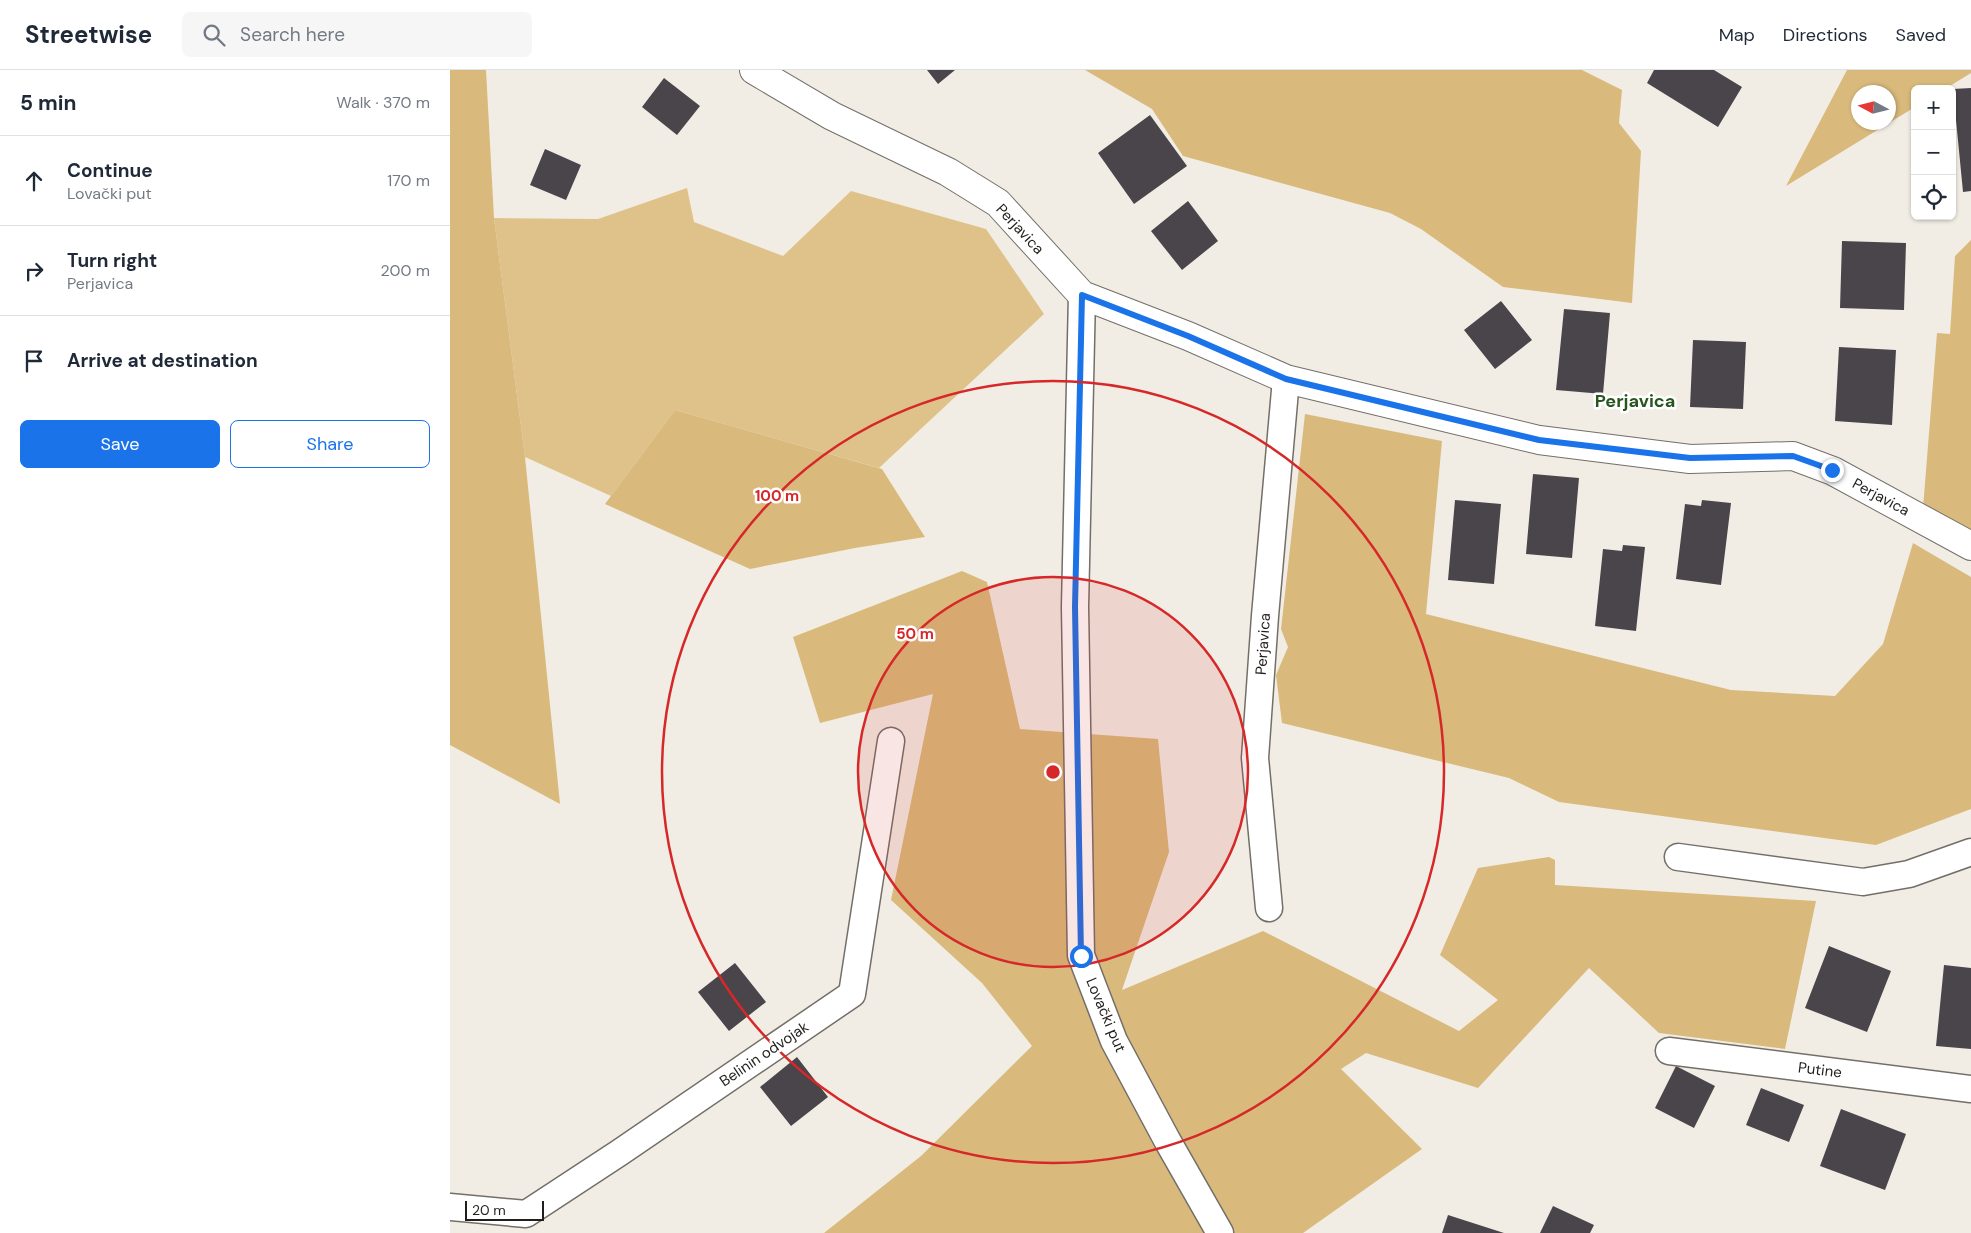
<!DOCTYPE html>
<html lang="en">
<head>
<meta charset="utf-8">
<style>
  body { margin:0; font-family:"DM Sans",sans-serif; background:#f6f6f7; color:#1f2937 }
  .controls { position:absolute; right:15px; top:15px; display:grid; overflow:hidden; border-radius:8px; box-shadow:0 1px 4px #0004 }
  .controls button { width:45px; height:45px; display:grid; place-items:center; padding:0; border:0; border-bottom:1px solid #e0e1e3; background:#fff; color:#1f2937; font:25px sans-serif }
  .compass { position:absolute; left:1401px; top:15px; width:45px; height:45px; border-radius:50%; background:#fff; box-shadow:0 1px 4px #0004; rotate:277deg }
  .scale { position:absolute; left:15px; bottom:12px; width:79px; box-sizing:border-box; padding-left:5px; border:2px solid #201f1c; border-top:0; font-size:14px; line-height:18px; white-space:nowrap; color:#201f1c; -webkit-text-stroke:4px #fff; paint-order:stroke }
  .stop { position:absolute; width:15px; height:15px; margin:-11px; border:4px solid #1a73e8; border-radius:50%; background:#fff }
  .stop.end { background:#1a73e8; border-color:#fff; box-shadow:0 1px 5px #0008 }
  .list { margin:0; padding:0; list-style:none }
  h2 { display:flex; justify-content:space-between; align-items:center; height:65px; margin:0; padding:0 20px; font-size:21px }
  h2 small { font-size:16px; font-weight:400; color:#747a83 }
  .list li { display:grid; grid-template-columns:32px 1fr auto; gap:15px; align-items:center; box-sizing:border-box; height:90px; padding:0 20px; border-top:1px solid #e0e1e3 }
  .list b { display:block; font-size:19px; white-space:nowrap }
  .list p { margin:0; font-size:16px; white-space:nowrap; color:#747a83 }
  .list em { font-size:16px; font-style:normal; color:#747a83 }
  .actions { display:flex; gap:10px; padding:15px 20px }
  .actions a { flex:1; padding:11px 0; border:1px solid #1a73e8; border-radius:8px; text-align:center; font-size:18px; color:#1a73e8 }
  .actions .main { background:#1a73e8; color:#fff }
  .icon { flex:none; width:28px; height:28px; fill:none; stroke:currentColor; stroke-width:2; stroke-linecap:round; stroke-linejoin:round }
  .map { position:relative; flex:none; width:1521px; height:1163px; overflow:hidden }
  header { display:flex; align-items:center; gap:30px; box-sizing:border-box; height:70px; padding:0 25px; background:#fff; border-bottom:1px solid #e0e1e3 }
  header strong { font-size:24px }
  nav { display:flex; gap:28px; margin-inline-start:auto; font-size:18px }
  .search { width:350px; height:45px; background:#f6f6f7; display:flex; align-items:center; gap:12px; box-sizing:border-box; padding:0 18px; border-radius:8px; color:#747a83; font-size:19px }
  main { display:flex }
  aside { flex:1; background:#fff }
  .map>svg:first-child { display:block }
</style>
</head>
<body>
<header>
<strong>Streetwise</strong>
<div class="search"><svg class="icon" aria-label="search" viewBox="0 0 24 24"><circle cx="10" cy="10" r="6"/><path d="M15 15l6 6"/></svg>Search here</div>
<nav><a>Map</a><a>Directions</a><a>Saved</a></nav>
</header>
<main>
<aside>
<h2>5 min<small>Walk · 370 m</small></h2>
<ul class="list">
<li><svg class="icon" aria-label="ahead" viewBox="0 0 24 24"><path d="M12 20V5M6 11l6-6 6 6"/></svg><div><b>Continue</b><p>Lovački put</p></div><em>170 m</em></li>
<li><svg class="icon" aria-label="right" viewBox="0 0 24 24"><path d="M7 20v-9h11M14 6l5 5-5 5"/></svg><div><b>Turn right</b><p>Perjavica</p></div><em>200 m</em></li>
<li><svg class="icon" aria-label="arrive" viewBox="0 0 24 24"><path d="M6 21V4h12l-3 4 3 4H6"/></svg><div><b>Arrive at destination</b></div></li>
</ul>
<div class="actions"><a class="main">Save</a><a>Share</a></div>
</aside>
<div class="map">
<svg width="1521" height="1163" viewBox="0 0 1521 1163">
  <rect width="100%" height="100%" fill="#f1ede4"/>
  <path fill="#dfc289" d="M237 118 244 152 333 186 401 121 536 159 594 244 429 398 225 340 161 426 75 387 44 148 148 149Z"/>
  <path fill="#d9ba7c" fill-rule="evenodd" d="M0 0H36L44 148 75 387 110 734 0 675Z
    M635 0H1132L1172 20 1169 53 1191 81 1182 233 1053 217 971 159 940 143 733 86 702 39Z
    M1397 0H1521V3L1495 19H1465V37L1336 116ZM1408 22H1438V52H1408Z
    M1521 170V462L1473 438 1487 263 1500 264 1505 186Z
    M225 340 432 399 475 467 405 478 300 499 155 434Z
    M855 344 992 371 976 544 1281 620 1385 626 1433 574 1463 473 1521 507V739L1426 775 1109 732 1059 708 832 653 826 605 838 577 831 559Z
    M512 501 537 512 570 659 708 669 719 782 672 920 813 861 1009 961 1048 930 990 885 1028 798 1099 787 1105 790V815L1366 831 1335 979 1209 963 1139 898 1028 1018 916 983 891 999 972 1079 853 1163H374L471 1086 582 976 532 913 441 830 483 624 370 653 343 567Z"/>
  <path fill="#4a454b" d="M477 0H505L488 14Z
    M1204 0H1264L1292 17 1268 57 1197 13Z
    M214 8 250 36 227 65 192 37Z
    M1521 18V121L1513 122 1503 19Z
    M700 45 737 96 684 134 648 83Z
    M95 79 131 95 116 130 80 115Z
    M738 131 768 171 732 200 701 161Z
    M1392 171 1456 173 1454 240 1390 238Z
    M1051 231 1082 270 1045 299 1014 260Z
    M1114 239 1160 243 1153 324 1106 320Z
    M1243 270 1296 272 1293 339 1240 337Z
    M1389 277 1446 280 1442 355 1385 351Z
    M1083 404 1129 408 1122 488 1076 484Z
    M1005 430 1051 434 1044 514 998 510Z
    M1252 430 1281 433 1271 515 1226 509 1235 434 1251 436Z
    M1173 475 1195 477 1186 561 1145 556 1153 479 1172 481Z
    M1379 876 1441 901 1417 962 1355 938Z
    M285 893 316 932 279 961 248 922Z
    M1494 895 1521 898V979L1486 976Z
    M347 987 378 1027 341 1056 310 1017Z
    M1226 996 1265 1016 1244 1058 1205 1038Z
    M1311 1018 1354 1035 1339 1072 1296 1055Z
    M1391 1039 1456 1064 1435 1120 1370 1096Z
    M1103 1136 1144 1155 1140 1163H1090Z
    M998 1145 1054 1163H992Z"/>
  <g fill="none" stroke-linecap="round" stroke-linejoin="round">
    <g stroke="#736f68" stroke-width="29">
      <path id="minor" d="M632 225 625 537 631 885 664 971 717 1070 770 1163
        M1228 787 1413 812 1459 804 1521 782
        M819 838 805 688 815 546 836 309
        M1219 981 1521 1019
        M0 1137 76 1144 169 1083 402 924 441 671"/>
    </g>
    <g stroke="#736f68" stroke-width="30">
      <path id="tertiary" d="M304 0 382 46 498 102 548 133 632 225 738 266 836 309 1089 370 1240 389 1343 386 1383 401 1521 476"/>
    </g>
    <use href="#minor" stroke="#fff" stroke-width="26"/>
    <use href="#tertiary" stroke="#fff" stroke-width="28"/>
  </g>
  <g fill="none" stroke-linecap="round" stroke-linejoin="round">
    <path stroke="#1a73e8" stroke-width="6" d="M631 886 625 537 632 225 738 266 836 309 1089 370 1240 388 1343 386 1382 400"/>
  </g>
  <circle cx="603" cy="702" r="195" fill="#d62828" fill-opacity=".12"/>
  <g fill="none" stroke="#d62828" stroke-width="2.5">
    <circle cx="603" cy="702" r="195"/>
    <circle cx="603" cy="702" r="391"/>
  </g>
  <g text-anchor="middle" stroke-width="5" stroke-linejoin="round" paint-order="stroke">
    <g font-size="15" fill="#201f1c" stroke="#fff">
      <text transform="translate(570 159) rotate(47)" y="5">Perjavica</text>
      <text transform="translate(1431 427) rotate(28)" y="5">Perjavica</text>
      <text transform="translate(813 574) rotate(-86)" y="5">Perjavica</text>
      <text transform="translate(656 945) rotate(67)" y="5">Lovački put</text>
      <text transform="translate(314 984) rotate(-34)" y="5">Belinin odvojak</text>
      <text transform="translate(1370 1000) rotate(7)" y="5">Putine</text>
    </g>
    <g font-size="18" font-weight="bold" fill="#29561e" stroke="#fff">
      <text x="1185" y="337">Perjavica</text>
    </g>
  </g>
  <circle cx="603" cy="702" r="8" fill="#d62828" stroke="#fff" stroke-width="2.5"/>
  <g font-size="15" text-anchor="middle" font-weight="bold" fill="#d62828" stroke="#fff" stroke-width="5" stroke-linejoin="round" paint-order="stroke">
    <text x="327" y="431">100 m</text>
    <text x="465" y="569">50 m</text>
  </g>
</svg>
<div class="controls">
<button>+</button>
<button>−</button>
<button><svg class="icon" aria-label="locate" viewBox="0 0 24 24"><circle cx="12" cy="12" r="6"/><path d="M12 2v4M12 18v4M2 12h4M18 12h4"/></svg></button>
</div>
<svg class="compass" viewBox="-18 -18 36 36"><path d="M0-13l5 13h-10z" fill="#e53935"/><path d="M0 13l5-13h-10z" fill="#747a83"/></svg>
<div class="scale">20 m</div>
<div class="stop" style="left:631px;top:886px"></div>
<div class="stop end" style="left:1382px;top:400px"></div>
</div>
</main>
</body>
</html>
